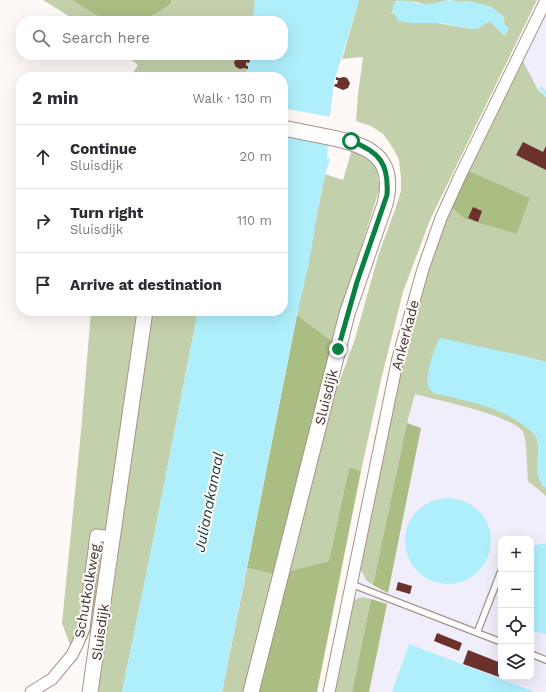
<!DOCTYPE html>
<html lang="en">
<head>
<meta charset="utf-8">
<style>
  body { margin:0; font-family:"Work Sans",sans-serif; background:#f7f7f7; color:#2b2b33 }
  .controls { position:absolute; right:12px; bottom:12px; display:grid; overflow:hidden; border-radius:8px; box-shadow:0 4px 16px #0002 }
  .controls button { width:36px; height:36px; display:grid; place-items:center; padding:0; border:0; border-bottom:1px solid #e1e1e2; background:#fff; color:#2b2b33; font:20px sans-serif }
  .stop { position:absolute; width:12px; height:12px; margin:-9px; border:3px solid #0b8043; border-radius:50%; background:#fff }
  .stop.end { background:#0b8043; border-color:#fff; box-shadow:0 1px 4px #0008 }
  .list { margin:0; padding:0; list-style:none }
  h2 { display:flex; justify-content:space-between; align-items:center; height:52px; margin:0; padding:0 16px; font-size:17px }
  h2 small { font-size:13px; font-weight:400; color:#7c7c81 }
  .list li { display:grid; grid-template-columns:26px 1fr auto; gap:12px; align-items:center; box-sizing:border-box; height:64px; padding:0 16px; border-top:1px solid #e1e1e2 }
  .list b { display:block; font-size:15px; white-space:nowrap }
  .list p { margin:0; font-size:13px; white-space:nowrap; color:#7c7c81 }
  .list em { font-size:13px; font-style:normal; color:#7c7c81 }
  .icon { flex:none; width:22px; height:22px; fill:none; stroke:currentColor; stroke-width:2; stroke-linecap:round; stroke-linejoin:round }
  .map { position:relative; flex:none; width:546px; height:692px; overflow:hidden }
  .search { position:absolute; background:#fff; box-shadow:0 4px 16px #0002; left:16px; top:16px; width:272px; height:44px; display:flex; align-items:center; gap:10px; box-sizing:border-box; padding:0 14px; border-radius:16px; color:#7c7c81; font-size:15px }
  .panel { position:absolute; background:#fff; box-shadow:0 4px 16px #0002; left:16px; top:72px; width:272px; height:244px; border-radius:16px }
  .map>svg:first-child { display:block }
</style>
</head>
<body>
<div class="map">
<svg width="546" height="692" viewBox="0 0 546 692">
  <rect width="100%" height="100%" fill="#fef9f7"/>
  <path fill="#f0eefb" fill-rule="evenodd" d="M546 0V692H323L359 520 412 290ZM501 539H531V677H501Z"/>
  <path fill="#c3d0ac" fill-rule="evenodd" d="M43 0H72L105 21H77Z
    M171 0H255L253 21H144L171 4Z
    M359 0H537L430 220 403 292 381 380 361 471 349 467 329 561 285 572 325 420 354 342 379 253 396 207 401 191V177L399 160 393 148 383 134 371 126 356 121 358 94 363 57 342 59ZM450 0 459 2 468 1 491 7 504 17 505 36 490 21 477 29H472L396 16 395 14V1L417 2 426 5Z
    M125 55H249L246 77H130L138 65Z
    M523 61 538 90 546 97V362L520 355 434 393C467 401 516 407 537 438L542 485 546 488V496L528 481C527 471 527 439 523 432 512 415 436 400 415 394L407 423 373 585 366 580 357 562 413 305 451 207 465 219 517 234 530 198 467 170Z
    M352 149C357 152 365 154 369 157 378 165 379 180 379 190L332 341 297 315 325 174 343 180Z
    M91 311H198L153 541 122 692H98L117 563 94 625 76 661 62 623 81 431Z
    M247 568 273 574 243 692H222Z
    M362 597 371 599 352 692H332L349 602Z"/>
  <path fill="#aabd82" d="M72 0H171V4L144 21H105Z
    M467 170 530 198 517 234 465 219 451 207Z
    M297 315 332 341 273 574 247 568Z
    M407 423 421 428 388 593 373 585Z
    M349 467 361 471 317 692H254L285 572 329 561Z
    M371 599 387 604 369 692H352Z"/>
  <path fill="#afeffc" d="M255 0H359L334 82 330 115 327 158 330 159C320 190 316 221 311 252 307 273 302 294 297 315L222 692H122L153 541 198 311H283V77H246L249 55H283V21H253Z
    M401 0 426 5 450 0 459 2 468 1 478 3 491 7 504 17V24L509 28 505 36 490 21 477 29H472L442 23H412L398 21 395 14H391L395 1 400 2Z
    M440 338 520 355 546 362V488C531 476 541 456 537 439 536 434 531 431 527 428 501 406 466 401 434 393 433 392 429 389 429 388 424 379 434 347 440 338Z
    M405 541a43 43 0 1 1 86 0a43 43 0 1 1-86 0Z
    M539 544H546V634L531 631V547Z
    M409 644 535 692H392Z"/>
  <path fill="#fef9f7" d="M283 108 331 117 330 145 283 135Z"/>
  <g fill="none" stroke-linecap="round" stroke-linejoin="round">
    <path stroke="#afeffc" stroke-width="3.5" d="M541 88 546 94"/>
  </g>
  <path fill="#6b322d" d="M239 56 250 60 249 63 246 62V66H248V69L244 68 240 69 236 67 234 63 235 60Z
    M336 77 339 78 344 77 347 78 350 83 348 88 343 90 334 86 335 84H337L338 80H336Z
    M523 142 543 152 546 146V170L516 155Z
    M473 207 482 211 478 222 468 218Z
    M398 582 412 586 410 594 396 590Z
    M437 633 462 643 459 651 434 641Z
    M468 650 501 663V671L499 677 463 664Z"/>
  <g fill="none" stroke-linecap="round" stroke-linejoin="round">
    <g stroke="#a9928a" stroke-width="8">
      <path id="lane" d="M351 584 501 642
        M477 633 501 571
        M531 654 546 660"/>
    </g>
    <g stroke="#a9928a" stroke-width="13">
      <path id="street" d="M31 692 52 679 72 655 78 643 84 628 96 535 113 537
        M329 692 398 358 423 269 441 218 461 174 546 0"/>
    </g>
    <g stroke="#a9928a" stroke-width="17">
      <path id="secondary" d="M90 692 145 311
        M251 692 347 314 385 204C397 156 368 145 328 137 313 134 298 131 283 128"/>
    </g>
    <use href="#lane" stroke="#fff" stroke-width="5.5"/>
    <use href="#street" stroke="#fff" stroke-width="11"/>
    <use href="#secondary" stroke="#fff" stroke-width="15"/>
  </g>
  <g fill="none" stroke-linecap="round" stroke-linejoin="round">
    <path stroke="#0b8043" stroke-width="5" d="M338 349 357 282 387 195C389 164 380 152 351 141"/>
  </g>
  <g text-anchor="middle" stroke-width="4" stroke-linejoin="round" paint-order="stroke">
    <g font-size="14" fill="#3d3430" stroke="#fef9f7">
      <text transform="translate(405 335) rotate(-75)" y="5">Ankerkade</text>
      <text transform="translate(326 397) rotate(-76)" y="5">Sluisdijk</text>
      <text transform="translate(87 591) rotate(-80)" y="5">Schutkolkweg</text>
      <text transform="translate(100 632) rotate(-82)" y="5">Sluisdijk</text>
    </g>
    <g font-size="15" font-style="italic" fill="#153c43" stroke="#fef9f7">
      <text transform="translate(209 502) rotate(-79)" y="5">Julianakanaal</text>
    </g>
  </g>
</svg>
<div class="controls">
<button>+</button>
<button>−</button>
<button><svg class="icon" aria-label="locate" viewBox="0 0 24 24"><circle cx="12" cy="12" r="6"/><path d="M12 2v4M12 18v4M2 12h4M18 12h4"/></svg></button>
<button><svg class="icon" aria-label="layers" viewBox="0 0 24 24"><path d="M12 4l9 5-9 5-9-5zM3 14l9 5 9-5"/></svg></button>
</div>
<div class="stop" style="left:351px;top:141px"></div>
<div class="stop end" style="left:338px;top:349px"></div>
<div class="search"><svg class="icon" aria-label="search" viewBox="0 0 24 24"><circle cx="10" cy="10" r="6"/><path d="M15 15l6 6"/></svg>Search here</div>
<section class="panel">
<h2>2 min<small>Walk · 130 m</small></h2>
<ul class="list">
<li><svg class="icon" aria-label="ahead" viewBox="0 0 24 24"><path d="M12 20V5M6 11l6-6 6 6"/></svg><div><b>Continue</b><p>Sluisdijk</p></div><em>20 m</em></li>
<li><svg class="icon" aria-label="right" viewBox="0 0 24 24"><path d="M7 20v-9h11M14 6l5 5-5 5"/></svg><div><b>Turn right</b><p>Sluisdijk</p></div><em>110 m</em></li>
<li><svg class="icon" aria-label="arrive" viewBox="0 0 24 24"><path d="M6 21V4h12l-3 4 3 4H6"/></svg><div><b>Arrive at destination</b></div></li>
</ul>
</section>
</div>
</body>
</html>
